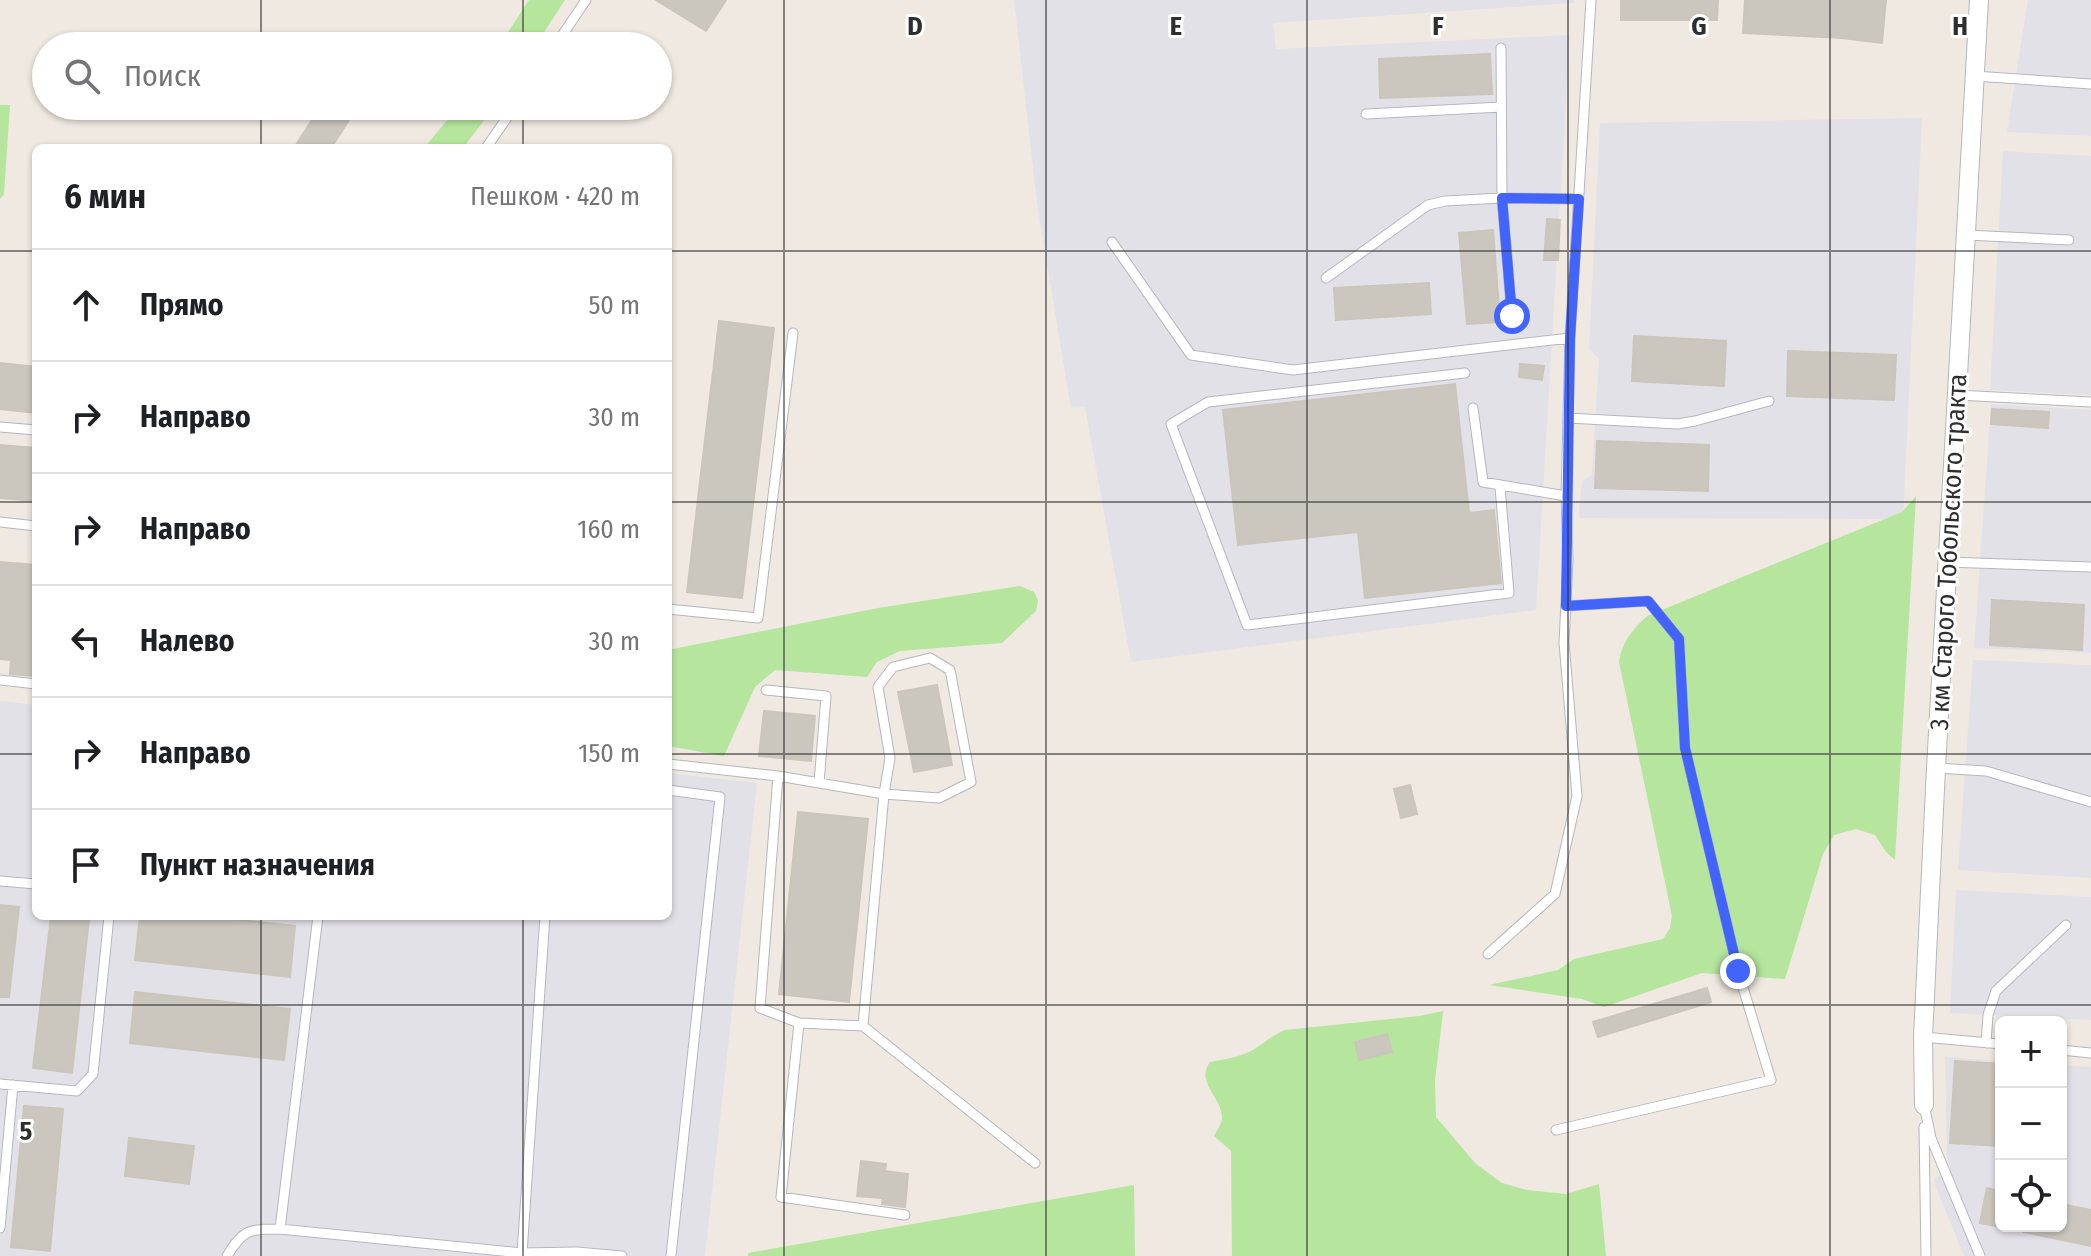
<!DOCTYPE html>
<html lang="ru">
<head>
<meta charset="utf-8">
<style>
  body { margin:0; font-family:"Fira Sans Condensed",sans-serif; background:#f2f2f2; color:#202124 }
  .controls { position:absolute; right:24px; bottom:24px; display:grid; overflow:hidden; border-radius:12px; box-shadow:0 2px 6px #0004 }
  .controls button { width:72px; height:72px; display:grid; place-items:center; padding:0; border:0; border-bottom:2px solid #e0e0e0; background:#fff; color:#202124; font:40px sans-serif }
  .stop { position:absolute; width:24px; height:24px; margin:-18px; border:6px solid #4264fb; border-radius:50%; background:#fff }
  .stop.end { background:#4264fb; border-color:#fff; box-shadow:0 2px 8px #0008 }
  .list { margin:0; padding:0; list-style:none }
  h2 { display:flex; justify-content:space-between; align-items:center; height:104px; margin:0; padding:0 32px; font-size:34px }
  h2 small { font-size:26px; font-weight:400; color:#757577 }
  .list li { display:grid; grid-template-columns:52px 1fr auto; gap:24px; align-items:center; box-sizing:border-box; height:112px; padding:0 32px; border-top:2px solid #e0e0e0 }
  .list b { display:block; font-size:30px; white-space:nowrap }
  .list em { font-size:26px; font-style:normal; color:#757577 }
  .icon { flex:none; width:44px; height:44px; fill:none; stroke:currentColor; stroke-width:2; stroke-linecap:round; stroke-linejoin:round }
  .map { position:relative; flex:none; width:2091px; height:1256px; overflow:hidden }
  .search { position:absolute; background:#fff; box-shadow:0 2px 6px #0004; left:32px; top:32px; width:640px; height:88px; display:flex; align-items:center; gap:20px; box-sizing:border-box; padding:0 28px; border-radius:44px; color:#757577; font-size:30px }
  .panel { position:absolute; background:#fff; box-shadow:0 2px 6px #0004; left:32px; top:144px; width:640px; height:776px; border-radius:12px }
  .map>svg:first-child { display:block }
</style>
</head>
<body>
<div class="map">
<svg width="2091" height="1256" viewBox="0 0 2091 1256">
  <rect width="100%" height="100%" fill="#efe9e1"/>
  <path fill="#e3e1e8" d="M1014 0H1575L1574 3 1273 23 1276 49 1570 35 1536 610 1131 662 1085 407 1071 408 1037 203Z
    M2028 0H2091V136L2007 132Z
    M1922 118 1903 519 1580 518 1579 513 1582 481 1592 475 1599 359 1589 349 1600 123Z
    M2003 151 2091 156V395L1990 390Z
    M1991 404 2091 410V653L1974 648Z
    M1973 660 2091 665V878L1958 870Z
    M0 701 36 705V916H668V773L757 783 705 1256H0Z
    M1956 890 2091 897V1020L1950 1013Z
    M1945 1057 2001 1061V1226H2061V1065L2091 1067V1256H1964L1933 1180 1950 1168 1947 1159Z"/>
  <path fill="#b6e59e" d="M529 0H565L535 46H499Z
    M0 105H10L4 194 0 199Z
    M459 106H495L463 148H424Z
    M1916 496 1895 860 1886 852 1875 835 1856 829 1834 835 1823 854 1785 979 1702 973 1604 1007 1582 999 1489 985 1558 970 1574 959 1663 939 1670 928 1672 916 1619 662C1622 642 1632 630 1647 616L1902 512Z
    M1020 586 1034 592 1038 600 1036 611 1002 643 900 651 877 662 867 677 775 670 755 687 724 756 668 746V650L878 608Z
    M1443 1011 1435 1081 1436 1117 1476 1164 1502 1183 1527 1190 1566 1194 1599 1184 1606 1256H1232L1231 1151 1214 1136C1217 1131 1222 1123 1222 1118 1222 1096 1195 1083 1210 1062 1225 1059 1243 1057 1256 1048 1267 1041 1273 1035 1285 1030L1419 1016Z
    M1134 1185 1135 1256H748V1253Z"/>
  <path fill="#cbc7bf" stroke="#cbc5ba" stroke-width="2" d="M656 0H726L706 31Z
    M1621 0H1718L1717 20H1621Z
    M1745 0H1886L1882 43 1842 38 1743 33Z
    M1490 54 1492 94 1380 98 1379 59Z
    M321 106H358L331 148H294Z
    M1547 219 1560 220 1558 260H1544Z
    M1493 230 1500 322 1467 324 1459 233Z
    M1429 283 1431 314 1336 320 1334 288Z
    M719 321 774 328 742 598 687 592Z
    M1634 336 1726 341 1724 386 1632 381Z
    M1788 351 1896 355 1894 400 1787 396Z
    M0 363 36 367V413L0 409Z
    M1520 364 1544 366 1542 380 1519 377Z
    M1455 384 1469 513 1494 510 1501 583 1365 598 1358 532 1238 545 1223 410Z
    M1992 409 2049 412 2048 428 1991 424Z
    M1597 441 1709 445 1708 491 1595 488Z
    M0 445 36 448V501L0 498Z
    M0 562 36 565V676L10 674 11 660 0 659Z
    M1992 600 2084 605 2082 650 1990 645Z
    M937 685 952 765 914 772 898 692Z
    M764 711 815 716 811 761 759 756Z
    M1410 785 1417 814 1401 818 1394 789Z
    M798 812 868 819 849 1002 779 994Z
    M0 905 19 907 9 997H0Z
    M51 916 89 919 72 1073 33 1068Z
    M140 916H205L295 926 290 977 135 960Z
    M1707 988 1711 1002 1598 1037 1593 1022Z
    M135 992 290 1009 284 1060 130 1043Z
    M1387 1034 1392 1052 1359 1060 1355 1042Z
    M1955 1061 2001 1064V1146L1950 1143Z
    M24 1106 63 1109 50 1251 11 1247Z
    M129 1138 194 1146 189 1184 125 1176Z
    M861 1161 886 1164 885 1171 908 1174 905 1207 882 1204 883 1198 857 1196Z
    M1987 1188 2001 1191V1227L1980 1223Z
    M2061 1204 2091 1210V1246L2024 1232 2025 1226H2061Z"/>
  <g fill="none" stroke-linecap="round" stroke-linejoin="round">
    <g stroke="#b4b7c1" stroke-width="11">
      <path id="lane" d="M555 46 586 0
        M1501 48 1502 198 1579 199
        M1974 76 2091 84
        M1366 114 1501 107
        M486 148 515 106
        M1966 235 2069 240
        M1112 242 1191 355 1293 370 1570 338
        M1326 278 1428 205 1445 201 1502 198 1512 316
        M1465 373 1208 402 1171 424 1247 625 1509 593 1500 487
        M1957 395 2091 402
        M1473 408 1483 482 1566 496 1570 338 1591 0
        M1568 418 1678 424 1695 421 1769 401
        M0 427 36 430
        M0 522 36 526
        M1947 562 2091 567
        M668 609 758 618 793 333
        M0 680 36 684
        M766 690 826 696 819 783
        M668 764 778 776 760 1008 799 1023 863 1026 884 794 890 758 878 687 893 667 930 658 950 670 971 782 939 798 884 794 778 776
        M1936 768 1986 771 2091 802
        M668 790 720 797 671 1256
        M0 881 36 884
        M318 916 280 1229 522 1253 577 1252 622 1256
        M1488 954 1555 894 1577 796 1564 643 1568 560 1566 496
        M799 1023 781 1197 905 1215
        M863 1026 1035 1163
        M1923 1037 2001 1044
        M1986 1043 1988 1015 1996 991 2066 925
        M2061 1050 2091 1053
        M0 1084 77 1091 93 1074 109 916
        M1924 1105 1931 1138 1980 1256
        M1924 1127 1926 1256
        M1556 1130 1771 1080 1738 971 1685 748 1679 639 1648 601 1566 606
        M0 1228 13 1085
        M522 1253 545 916
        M227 1256C243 1229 250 1229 280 1229"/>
    </g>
    <g stroke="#b4b7c1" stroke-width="20">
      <path id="street" d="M1924 1105 1923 1037 1936 768 1979 0"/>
    </g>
    <use href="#lane" stroke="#fff" stroke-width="9"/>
    <use href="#street" stroke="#fff" stroke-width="18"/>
  </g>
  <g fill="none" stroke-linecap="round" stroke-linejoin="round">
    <path stroke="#4264fb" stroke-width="10" d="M1512 316 1502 198 1579 199 1570 338 1566 606 1648 601 1679 639 1685 748 1738 971"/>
  </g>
  <path fill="none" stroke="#2e2e2e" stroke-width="2" stroke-opacity="0.55" d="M261 0V46M523 0V46M784 0V1256M1046 0V1256M1307 0V1256M1568 0V1256M1830 0V1256M261 106V148M523 106V148M0 251H36M668 251H2091M0 502H36M668 502H2091M0 754H36M668 754H2091M261 916V1256M523 916V1256M0 1005H2091"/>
  <g text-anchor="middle" stroke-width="6" stroke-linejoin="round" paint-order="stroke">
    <g font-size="26" fill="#2e2e2e" stroke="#fff">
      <text transform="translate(1948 552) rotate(-87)" y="9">3 км Старого Тобольского тракта</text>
    </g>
  </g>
  <g font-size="26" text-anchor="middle" font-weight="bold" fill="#2e2e2e" stroke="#fff" stroke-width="6" stroke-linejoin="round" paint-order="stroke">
    <text x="915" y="35">D</text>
    <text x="1176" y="35">E</text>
    <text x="1438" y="35">F</text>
    <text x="1699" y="35">G</text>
    <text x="1960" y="35">H</text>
    <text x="26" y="1140">5</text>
  </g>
</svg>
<div class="controls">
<button>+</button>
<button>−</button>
<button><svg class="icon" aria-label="locate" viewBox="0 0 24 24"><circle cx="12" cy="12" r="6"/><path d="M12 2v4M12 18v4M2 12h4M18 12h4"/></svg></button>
</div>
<div class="stop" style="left:1512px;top:316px"></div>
<div class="stop end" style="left:1738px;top:971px"></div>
<div class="search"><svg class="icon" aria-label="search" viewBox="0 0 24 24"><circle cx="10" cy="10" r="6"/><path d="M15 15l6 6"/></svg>Поиск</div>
<section class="panel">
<h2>6 мин<small>Пешком · 420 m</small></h2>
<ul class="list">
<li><svg class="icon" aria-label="ahead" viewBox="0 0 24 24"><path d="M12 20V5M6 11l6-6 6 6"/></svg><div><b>Прямо</b></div><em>50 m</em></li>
<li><svg class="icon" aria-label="right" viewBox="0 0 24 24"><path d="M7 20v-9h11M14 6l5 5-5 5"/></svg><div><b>Направо</b></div><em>30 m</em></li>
<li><svg class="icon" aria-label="right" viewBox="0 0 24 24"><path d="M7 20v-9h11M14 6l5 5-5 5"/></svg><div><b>Направо</b></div><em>160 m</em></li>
<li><svg class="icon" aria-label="left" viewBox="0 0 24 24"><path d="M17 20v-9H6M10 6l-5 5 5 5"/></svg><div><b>Налево</b></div><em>30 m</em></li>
<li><svg class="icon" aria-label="right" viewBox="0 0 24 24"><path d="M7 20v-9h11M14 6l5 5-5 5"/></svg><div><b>Направо</b></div><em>150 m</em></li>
<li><svg class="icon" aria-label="arrive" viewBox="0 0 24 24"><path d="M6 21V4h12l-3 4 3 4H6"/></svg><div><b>Пункт назначения</b></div></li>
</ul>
</section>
</div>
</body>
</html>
